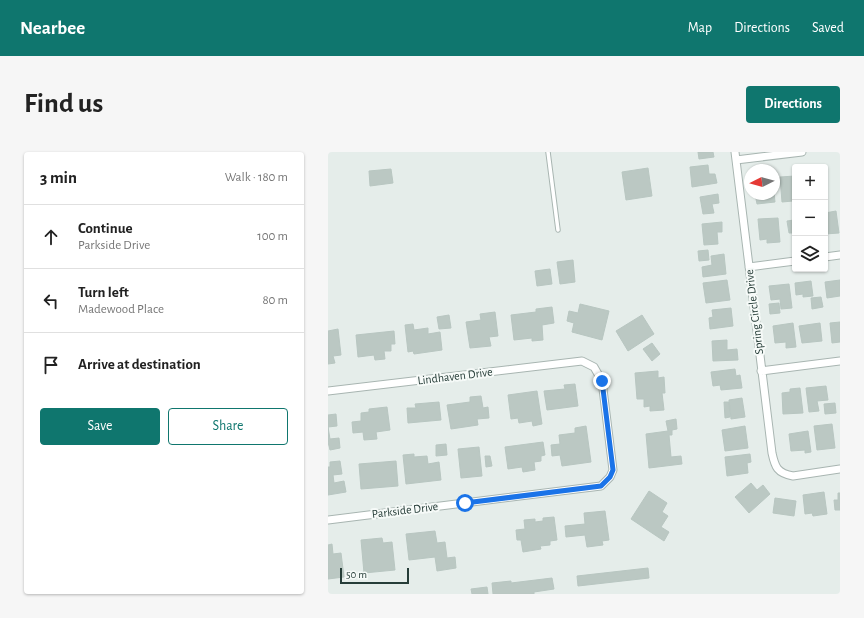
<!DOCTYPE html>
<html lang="en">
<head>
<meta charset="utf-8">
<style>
  body { margin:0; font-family:"Alegreya Sans",sans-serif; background:#f6f6f6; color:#222 }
  .controls { position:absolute; right:12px; top:12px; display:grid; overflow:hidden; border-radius:4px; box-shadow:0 1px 3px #0004 }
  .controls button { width:36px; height:36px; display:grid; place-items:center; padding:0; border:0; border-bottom:1px solid #e0e0e0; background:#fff; color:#222; font:20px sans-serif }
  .compass { position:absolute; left:416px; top:12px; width:36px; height:36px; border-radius:50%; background:#fff; box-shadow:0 1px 3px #0004; rotate:264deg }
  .scale { position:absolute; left:12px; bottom:10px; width:69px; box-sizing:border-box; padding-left:4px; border:2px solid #263d38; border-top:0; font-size:11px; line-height:14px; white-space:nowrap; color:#263d38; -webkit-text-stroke:3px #f6faf8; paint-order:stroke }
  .stop { position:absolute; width:12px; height:12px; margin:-9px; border:3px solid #1a73e8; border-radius:50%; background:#fff }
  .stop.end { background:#1a73e8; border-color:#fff; box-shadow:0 1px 4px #0008 }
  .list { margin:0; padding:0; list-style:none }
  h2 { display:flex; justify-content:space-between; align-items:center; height:52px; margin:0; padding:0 16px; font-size:17px }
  h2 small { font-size:13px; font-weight:400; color:#767676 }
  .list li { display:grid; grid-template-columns:26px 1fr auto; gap:12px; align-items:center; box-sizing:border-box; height:64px; padding:0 16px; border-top:1px solid #e0e0e0 }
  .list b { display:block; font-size:15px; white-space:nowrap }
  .list p { margin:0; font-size:13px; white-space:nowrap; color:#767676 }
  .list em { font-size:13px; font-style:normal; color:#767676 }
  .actions { display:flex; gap:8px; padding:12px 16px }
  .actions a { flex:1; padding:9px 0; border:1px solid #0f766e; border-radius:4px; text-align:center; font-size:14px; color:#0f766e }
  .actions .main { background:#0f766e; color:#fff }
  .icon { flex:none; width:22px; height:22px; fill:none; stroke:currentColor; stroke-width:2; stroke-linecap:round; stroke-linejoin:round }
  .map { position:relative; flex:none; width:512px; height:442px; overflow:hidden; border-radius:4px }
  header { display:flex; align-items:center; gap:24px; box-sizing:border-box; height:56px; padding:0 20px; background:#0f766e; color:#fff }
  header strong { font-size:19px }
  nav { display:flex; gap:22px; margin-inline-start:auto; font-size:14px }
  .intro { display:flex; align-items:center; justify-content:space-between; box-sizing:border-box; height:96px; padding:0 24px }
  h1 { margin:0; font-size:28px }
  .button { padding:10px 18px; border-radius:4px; background:#0f766e; color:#fff; font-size:14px; font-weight:700 }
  main { display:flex; gap:24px; padding:0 24px }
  aside { flex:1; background:#fff; border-radius:4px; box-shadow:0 1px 3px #0004 }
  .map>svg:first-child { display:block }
</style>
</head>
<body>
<header>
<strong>Nearbee</strong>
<nav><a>Map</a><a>Directions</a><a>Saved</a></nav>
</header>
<div class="intro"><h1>Find us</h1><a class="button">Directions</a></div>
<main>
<aside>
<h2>3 min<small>Walk · 180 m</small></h2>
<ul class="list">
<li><svg class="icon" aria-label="ahead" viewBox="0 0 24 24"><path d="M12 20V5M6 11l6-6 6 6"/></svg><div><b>Continue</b><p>Parkside Drive</p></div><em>100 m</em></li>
<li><svg class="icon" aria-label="left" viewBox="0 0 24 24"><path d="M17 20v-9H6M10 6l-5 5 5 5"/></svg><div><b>Turn left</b><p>Madewood Place</p></div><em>80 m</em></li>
<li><svg class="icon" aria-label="arrive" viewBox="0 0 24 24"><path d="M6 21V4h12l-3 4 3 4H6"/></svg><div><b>Arrive at destination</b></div></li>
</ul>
<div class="actions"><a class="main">Save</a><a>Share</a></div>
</aside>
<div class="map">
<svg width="512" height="442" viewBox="0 0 512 442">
  <rect width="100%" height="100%" fill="#e5edea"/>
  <path fill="#bbc8c3" stroke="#b8c6c1" d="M370 0H385L386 5 371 7Z
    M380 13 381 22H387L389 31 364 35 362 15Z
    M320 16 324 44 298 48 294 20Z
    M63 17 65 31 42 34 41 19Z
    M467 24V38H464L465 49 454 50 452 25Z
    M446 40 447 50 429 52 427 42H446Z
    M390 42 391 51 384 52 386 61 375 62 372 45Z
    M508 59 511 81 497 82V61Z
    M465 65H467V81H461L459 69 466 68Z
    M450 66 452 90 439 91V87L432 88 430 67Z
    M394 70V80H389L390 92 376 93 374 72Z
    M380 98 381 108 371 109 370 99Z
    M396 102 398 122 375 125 374 115 384 113 383 104Z
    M245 108 247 130 232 132 229 110Z
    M222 117 224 132 209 134 207 119Z
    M399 128 402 148 378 151 375 131Z
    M512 128V144L499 146 497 130Z
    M483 129 485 144 475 145V142L468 143 467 131Z
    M461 132 464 156 453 157 452 147 443 148 441 134Z
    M493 145 495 155 484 157 483 146Z
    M451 151 452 161 442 162 441 152Z
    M252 152 281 159 274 188 244 180 246 171 239 169 241 159 250 161Z
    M224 155 226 171 214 173 215 188 204 189V186L186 188 183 163 208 160V157Z
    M403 156 405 174 382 177 381 166 385 165 384 158Z
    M167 160 170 184 161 185 163 194 142 196 138 170 153 168 152 162Z
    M121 163 123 176 111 177 109 165Z
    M314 163 326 182 300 199 288 179Z
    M512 170V190L504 191 502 171Z
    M465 171 468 195 458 196V190L447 191 445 174Z
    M492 171 494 189 474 191 471 174Z
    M85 172 86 178 100 176V182L112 180 114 198 86 202 85 199 80 200 77 173Z
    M10 177 13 203 5 204 7 211 0 212V179Z
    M66 179 67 192H63V199H56L57 207 47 208 46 203 30 205 28 183Z
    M399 188V198L409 197 410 208 385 209 384 189Z
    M324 191 332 202 324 209 315 197Z
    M407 217 408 224 412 223 414 236 393 238 392 233 385 234 383 220Z
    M330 219V226L336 225 337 241H334L336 258 322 259V254L316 255V247H309L307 221Z
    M247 232 250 254 219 258 216 239 237 237 236 233Z
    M498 234 500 248 489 249 491 259 481 260 478 236Z
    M472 236 475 261 455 262 454 241 462 240V237Z
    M209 239 214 272 205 274 204 269 191 271 190 266 183 267 180 243Z
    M153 244 155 256 160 255 161 266 149 267 150 273 123 277 119 253 142 250V245Z
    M414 246 417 265 403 267 401 248Z
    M111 250 113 268 80 271 79 256H88L87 252Z
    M396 250H401L402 265 397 266Z
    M507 251 508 261 497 262 496 252Z
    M59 255 62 278 48 280 49 287 36 288 35 280 25 281 24 270 33 269V261L41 260V257Z
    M8 262 9 274 0 275 2 287 11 286 12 296 2 298 0 290V263Z
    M348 267 349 277 344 278V283H341L343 305 353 304 354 312 321 316 318 282 340 279 338 269Z
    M504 272 507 296 489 298 486 274Z
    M258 274 263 310 234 314 232 303 224 304 223 293 232 292 231 283 247 281V276Z
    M417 274 420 296 397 299 394 278Z
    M480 279 483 300 477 301V298L463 299 461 282Z
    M215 290 217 303 213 304V309L206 310 207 318 195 320 194 315 180 317 177 295Z
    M118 292 119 303 108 304V293Z
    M151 295 154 324 133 326 130 297Z
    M86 302V305L99 304 100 312 111 310 113 328 78 332 75 303Z
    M422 302 423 310 419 311 420 321 399 324 397 305Z
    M157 304H162L164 314 158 315Z
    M12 309 14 322 5 323 6 331 16 329 18 340 0 343V315H2V310Z
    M68 309 70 334 33 337 31 312Z
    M423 331 429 338 435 333 442 342 421 361 407 345Z
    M321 339 339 351 334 360 340 364 333 375 341 380 336 389 303 367Z
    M496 340 499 362 485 364 484 361 477 362 475 343Z
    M510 341H512V358H507L506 348H510Z
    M447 346 468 349 466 364 445 361Z
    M277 359 281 388 274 389 275 393 259 395 257 383 238 385 237 374 257 372 256 361Z
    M226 365 229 388 222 389V393L212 394 213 397 195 400 193 388H189L188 378 197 377 196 368 207 367V370L215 369V366Z
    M107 379 109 391 117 390 119 406 127 405 128 416 109 419 107 405 81 408 78 382Z
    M54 386 55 391 64 390 67 418 36 421 33 388Z
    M4 392 5 402 13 401 16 425 0 427V393Z
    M320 416 321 426 250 434 249 424Z
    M224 426 226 437 206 440V442H165L164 431 183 429V431Z
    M159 435 160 442H144L143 437Z"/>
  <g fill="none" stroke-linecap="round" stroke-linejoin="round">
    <g stroke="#a8b5b1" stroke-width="5.5">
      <path id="lane" d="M220 0 230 78"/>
    </g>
    <g stroke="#a8b5b1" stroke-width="9">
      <path id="street" d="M407 0 444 301C447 315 449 321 465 324L512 317
        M408 8 474 0
        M497 105 512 103
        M421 115 467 109
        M433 219 512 209
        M0 239 254 209 266 215 274 229 285 318 282 325 273 334 0 368"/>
    </g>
    <use href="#lane" stroke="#fff" stroke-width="3.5"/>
    <use href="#street" stroke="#fff" stroke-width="7"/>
  </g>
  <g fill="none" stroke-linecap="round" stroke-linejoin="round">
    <path stroke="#1a73e8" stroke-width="5" d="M137 351 273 334 282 325 285 318 274 229"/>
  </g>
  <g text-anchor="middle" stroke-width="4" stroke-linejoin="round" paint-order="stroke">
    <g font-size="12" fill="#263d38" stroke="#f6faf8">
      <text transform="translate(426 160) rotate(-97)" y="4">Spring Circle Drive</text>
      <text transform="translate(127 224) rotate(-7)" y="4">Lindhaven Drive</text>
      <text transform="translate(77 358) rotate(-7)" y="4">Parkside Drive</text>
    </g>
  </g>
</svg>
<div class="controls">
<button>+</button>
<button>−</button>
<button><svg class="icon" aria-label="layers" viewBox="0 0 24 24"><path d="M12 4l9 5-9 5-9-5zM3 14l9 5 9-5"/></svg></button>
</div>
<svg class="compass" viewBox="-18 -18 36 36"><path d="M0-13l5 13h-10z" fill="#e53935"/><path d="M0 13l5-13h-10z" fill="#767676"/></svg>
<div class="scale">50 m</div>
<div class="stop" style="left:137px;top:351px"></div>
<div class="stop end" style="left:274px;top:229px"></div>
</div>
</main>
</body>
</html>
